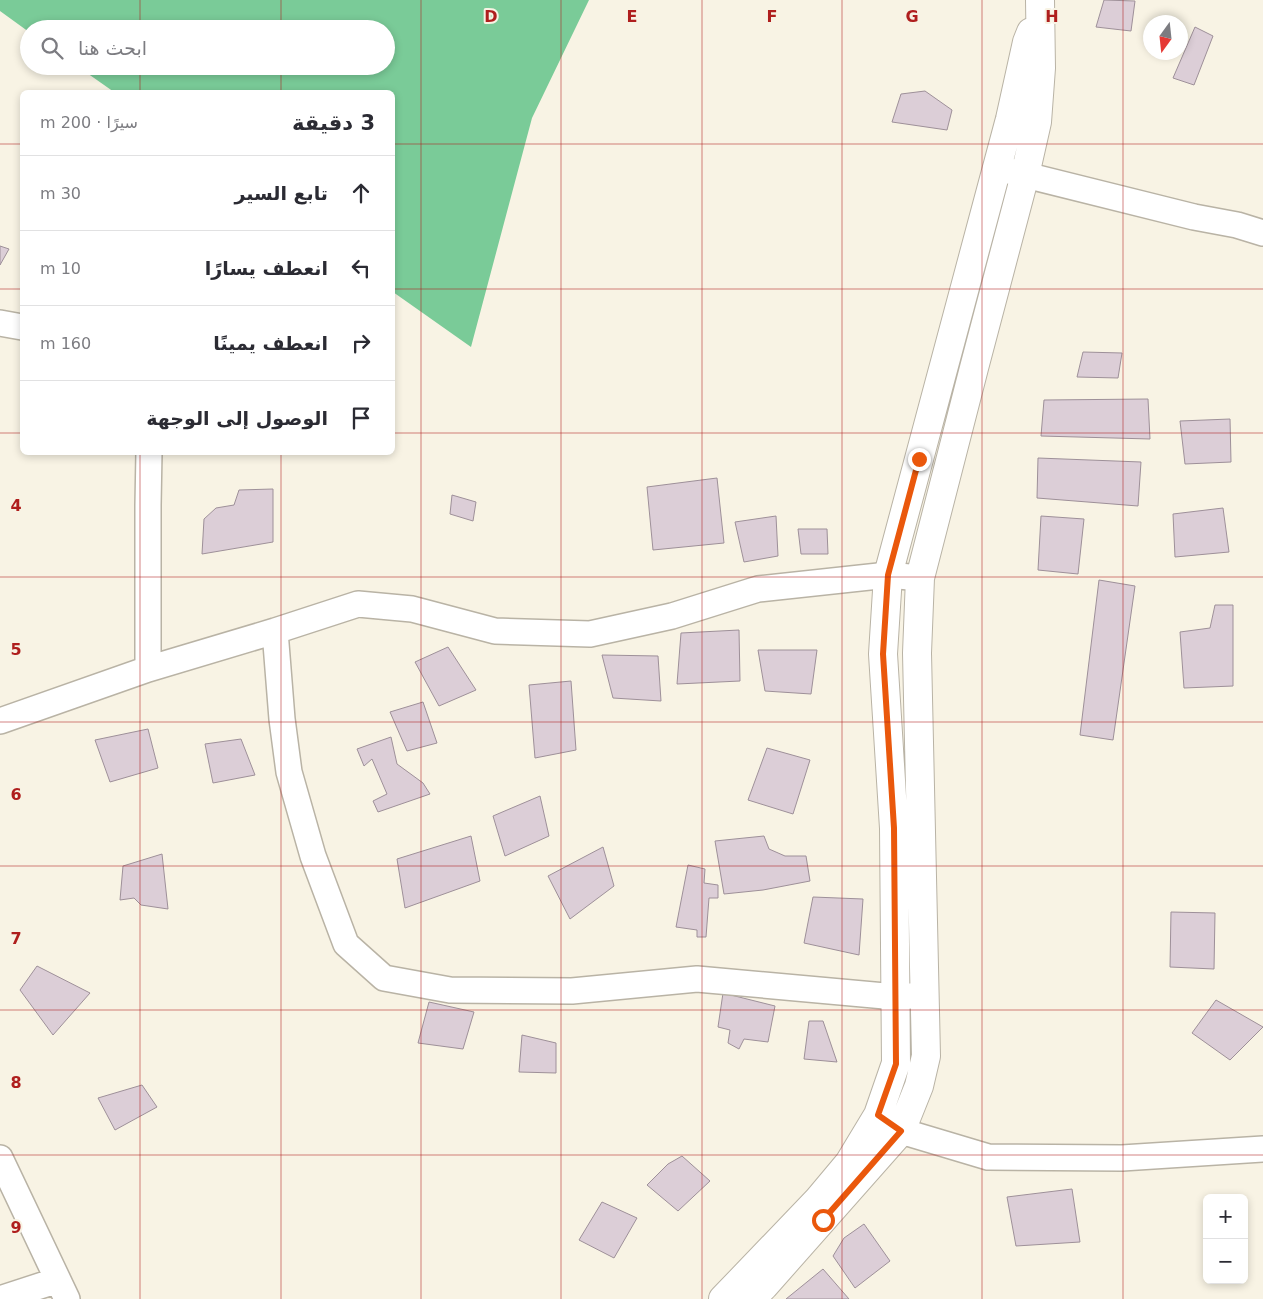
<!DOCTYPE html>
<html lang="ar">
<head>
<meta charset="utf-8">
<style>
  body { margin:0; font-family:"DejaVu Sans",Cairo,sans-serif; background:#f2f2f3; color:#2b2b33; direction:rtl }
  .controls { position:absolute; right:15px; bottom:15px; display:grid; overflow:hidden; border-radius:8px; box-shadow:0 2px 8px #0003 }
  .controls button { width:45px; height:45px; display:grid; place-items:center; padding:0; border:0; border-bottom:1px solid #e1e1e2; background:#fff; color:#2b2b33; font:25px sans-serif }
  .compass { position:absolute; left:1143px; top:15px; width:45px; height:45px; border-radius:50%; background:#fff; box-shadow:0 2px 8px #0003; rotate:195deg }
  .stop { position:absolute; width:15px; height:15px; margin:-11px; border:4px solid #ea580c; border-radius:50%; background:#fff }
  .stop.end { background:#ea580c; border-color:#fff; box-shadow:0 1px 5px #0008 }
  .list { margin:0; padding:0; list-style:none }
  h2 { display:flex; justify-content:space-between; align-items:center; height:65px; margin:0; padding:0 20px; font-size:21px }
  h2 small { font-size:16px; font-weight:400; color:#7c7c81 }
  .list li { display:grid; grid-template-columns:32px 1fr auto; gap:15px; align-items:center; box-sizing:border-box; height:75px; padding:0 20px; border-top:1px solid #e1e1e2 }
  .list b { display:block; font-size:19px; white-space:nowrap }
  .list em { font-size:16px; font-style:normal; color:#7c7c81 }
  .icon { flex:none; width:28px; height:28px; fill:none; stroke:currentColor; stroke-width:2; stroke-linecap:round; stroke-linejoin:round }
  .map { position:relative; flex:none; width:1263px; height:1299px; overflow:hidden; direction:ltr }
  .search { position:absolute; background:#fff; box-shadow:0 2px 8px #0003; left:20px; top:20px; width:375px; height:55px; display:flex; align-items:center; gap:12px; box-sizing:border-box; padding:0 18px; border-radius:28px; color:#7c7c81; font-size:19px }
  .panel { position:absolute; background:#fff; box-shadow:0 2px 8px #0003; left:20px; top:90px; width:375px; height:365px; border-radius:8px; direction:rtl }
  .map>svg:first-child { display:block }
</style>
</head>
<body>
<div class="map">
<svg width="1263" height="1299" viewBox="0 0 1263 1299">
  <rect width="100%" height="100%" fill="#f8f3e4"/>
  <path fill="#7acb98" d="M0 0H589L532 118 471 347 393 292 392 92H114L77 66H386V29H29V32L0 11Z"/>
  <path fill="#dcced7" stroke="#9e9099" d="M1104 0 1135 1 1131 31 1096 27Z
    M1195 27 1213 36 1194 85 1173 78Z
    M925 91 952 110 947 130 892 122 901 94Z
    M0 246 9 249 0 265Z
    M1083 352 1122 353 1118 378 1077 377Z
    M1148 399 1150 439 1041 436 1044 400Z
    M1230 419 1231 462 1185 464 1180 421Z
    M1038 458 1141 462 1138 506 1037 498Z
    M717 478 724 543 653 550 647 487Z
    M273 489V542L202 554 204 519 216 508 234 505 239 490Z
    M452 495 476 502 473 521 450 514Z
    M1223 508 1229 552 1175 557 1173 514Z
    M776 516 778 556 744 562 735 522Z
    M1041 516 1084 519 1078 574 1038 570Z
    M798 529H827L828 554H801Z
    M1099 580 1135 586 1113 740 1080 735Z
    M1215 605H1233V686L1184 688 1180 632 1210 628Z
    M739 630 740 681 677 684 681 633Z
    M448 647 476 690 439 706 415 662Z
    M758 650H817L811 694 765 691Z
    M602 655 658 656 661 701 613 698Z
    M571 681 576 750 535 758 529 685Z
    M423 702 437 743 407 751 390 712Z
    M148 729 158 768 110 782 95 740Z
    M391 737 397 764 423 783 430 794 378 812 373 801 387 794 372 759 364 766 357 749Z
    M241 739 255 775 213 783 205 744Z
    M767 748 810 760 793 814 748 800Z
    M540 796 549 836 505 856 493 816Z
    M471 836 480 881 405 908 397 859Z
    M764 836 769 849 785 856H806L810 881 763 890 724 894 715 841Z
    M603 847 614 886 570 919 548 876Z
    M162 854 168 909 141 905 134 898 120 900 123 866Z
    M688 865 705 869 704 883 718 885V898H709L706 937H697V930L676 927Z
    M813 897 863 899 859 955 804 943Z
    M1171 912 1215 913 1214 969 1170 967Z
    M37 966 90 993 53 1035 20 990Z
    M723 993 775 1006 768 1042 744 1039 739 1049 728 1043 730 1030 718 1027Z
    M1216 1000 1263 1027 1230 1060 1192 1033Z
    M429 1002 474 1012 463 1049 418 1043Z
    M809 1021H823L837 1062 804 1059Z
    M522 1035 556 1043V1073L519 1072Z
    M142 1085 157 1107 115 1130 98 1098Z
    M682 1156 710 1181 678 1211 647 1185 668 1164Z
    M1072 1189 1080 1242 1016 1246 1007 1197Z
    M602 1202 637 1218 614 1258 579 1240Z
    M864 1224 890 1261 855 1288 833 1256 844 1238Z
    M823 1269 849 1299H786Z"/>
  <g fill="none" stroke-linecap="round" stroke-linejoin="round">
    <g stroke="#b9b3a5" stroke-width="28">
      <path id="street" d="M997 168 1194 217 1237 225 1263 233
        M0 323 22 327
        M275 631 282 719 289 772 313 856 346 944 384 978 450 990 572 991 697 979 896 997 925 995
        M148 669V505L149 452
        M0 721 148 669 275 631 358 604 412 609 495 631 590 634 672 616 758 589 888 575 920 578
        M884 1119 901 1131 988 1157 1122 1158 1263 1149
        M0 1158 67 1299
        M0 1299 58 1280"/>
    </g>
    <g stroke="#b9b3a5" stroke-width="30">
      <path id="secondary" d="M723 1299 818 1200 849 1163 878 1115 896 1063 894 828 883 654 888 575 1010 119 1027 42 1031 32
        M751 1299 764 1286 901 1131 919 1086 926 1056 917 653 920 578 974 368 1025 175 1037 122 1041 68 1040 0"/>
    </g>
    <use href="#street" stroke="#fff" stroke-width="25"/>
    <use href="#secondary" stroke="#fff" stroke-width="28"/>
  </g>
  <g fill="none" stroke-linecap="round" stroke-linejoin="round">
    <path stroke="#ea580c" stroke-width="6" d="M823 1220 901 1131 878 1115 896 1064 894 828 883 654 888 575 919 459"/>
  </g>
  <path fill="none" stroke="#af1e1d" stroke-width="1" stroke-opacity="0.55" d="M140 0V29M281 0V29M421 0V1299M561 0V1299M702 0V1299M842 0V1299M982 0V1299M1123 0V1299M140 66V92M281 66V92M0 144H22M392 144H1263M0 289H22M392 289H1263M0 433H22M392 433H1263M140 452V1299M281 452V1299M0 577H1263M0 722H1263M0 866H1263M0 1010H1263M0 1155H1263"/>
  <g font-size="16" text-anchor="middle" font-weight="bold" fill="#af1e1d" stroke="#f8f3e4" stroke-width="4" stroke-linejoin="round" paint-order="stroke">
    <text x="491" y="22">D</text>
    <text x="632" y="22">E</text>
    <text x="772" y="22">F</text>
    <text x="912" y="22">G</text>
    <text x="1052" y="22">H</text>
    <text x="16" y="511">4</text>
    <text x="16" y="655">5</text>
    <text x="16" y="800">6</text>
    <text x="16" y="944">7</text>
    <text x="16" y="1088">8</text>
    <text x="16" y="1233">9</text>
  </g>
</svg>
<div class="controls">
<button>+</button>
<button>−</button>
</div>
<svg class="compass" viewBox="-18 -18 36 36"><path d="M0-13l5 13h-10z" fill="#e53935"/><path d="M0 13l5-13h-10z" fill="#7c7c81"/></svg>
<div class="stop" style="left:823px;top:1220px"></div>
<div class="stop end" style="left:919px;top:459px"></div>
<div class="search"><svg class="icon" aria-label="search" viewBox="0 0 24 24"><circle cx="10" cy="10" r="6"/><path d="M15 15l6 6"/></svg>ابحث هنا</div>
<section class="panel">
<h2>3 دقيقة<small>سيرًا · 200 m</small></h2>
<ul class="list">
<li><svg class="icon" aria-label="ahead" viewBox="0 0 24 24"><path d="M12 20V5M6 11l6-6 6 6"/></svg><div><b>تابع السير</b></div><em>30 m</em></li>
<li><svg class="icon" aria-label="left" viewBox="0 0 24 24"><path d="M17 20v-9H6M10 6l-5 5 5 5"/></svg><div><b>انعطف يسارًا</b></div><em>10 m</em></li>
<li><svg class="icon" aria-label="right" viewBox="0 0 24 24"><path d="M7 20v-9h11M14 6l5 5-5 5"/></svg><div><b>انعطف يمينًا</b></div><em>160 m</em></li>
<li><svg class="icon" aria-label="arrive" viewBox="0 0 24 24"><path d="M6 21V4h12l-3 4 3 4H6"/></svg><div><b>الوصول إلى الوجهة</b></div></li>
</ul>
</section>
</div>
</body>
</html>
